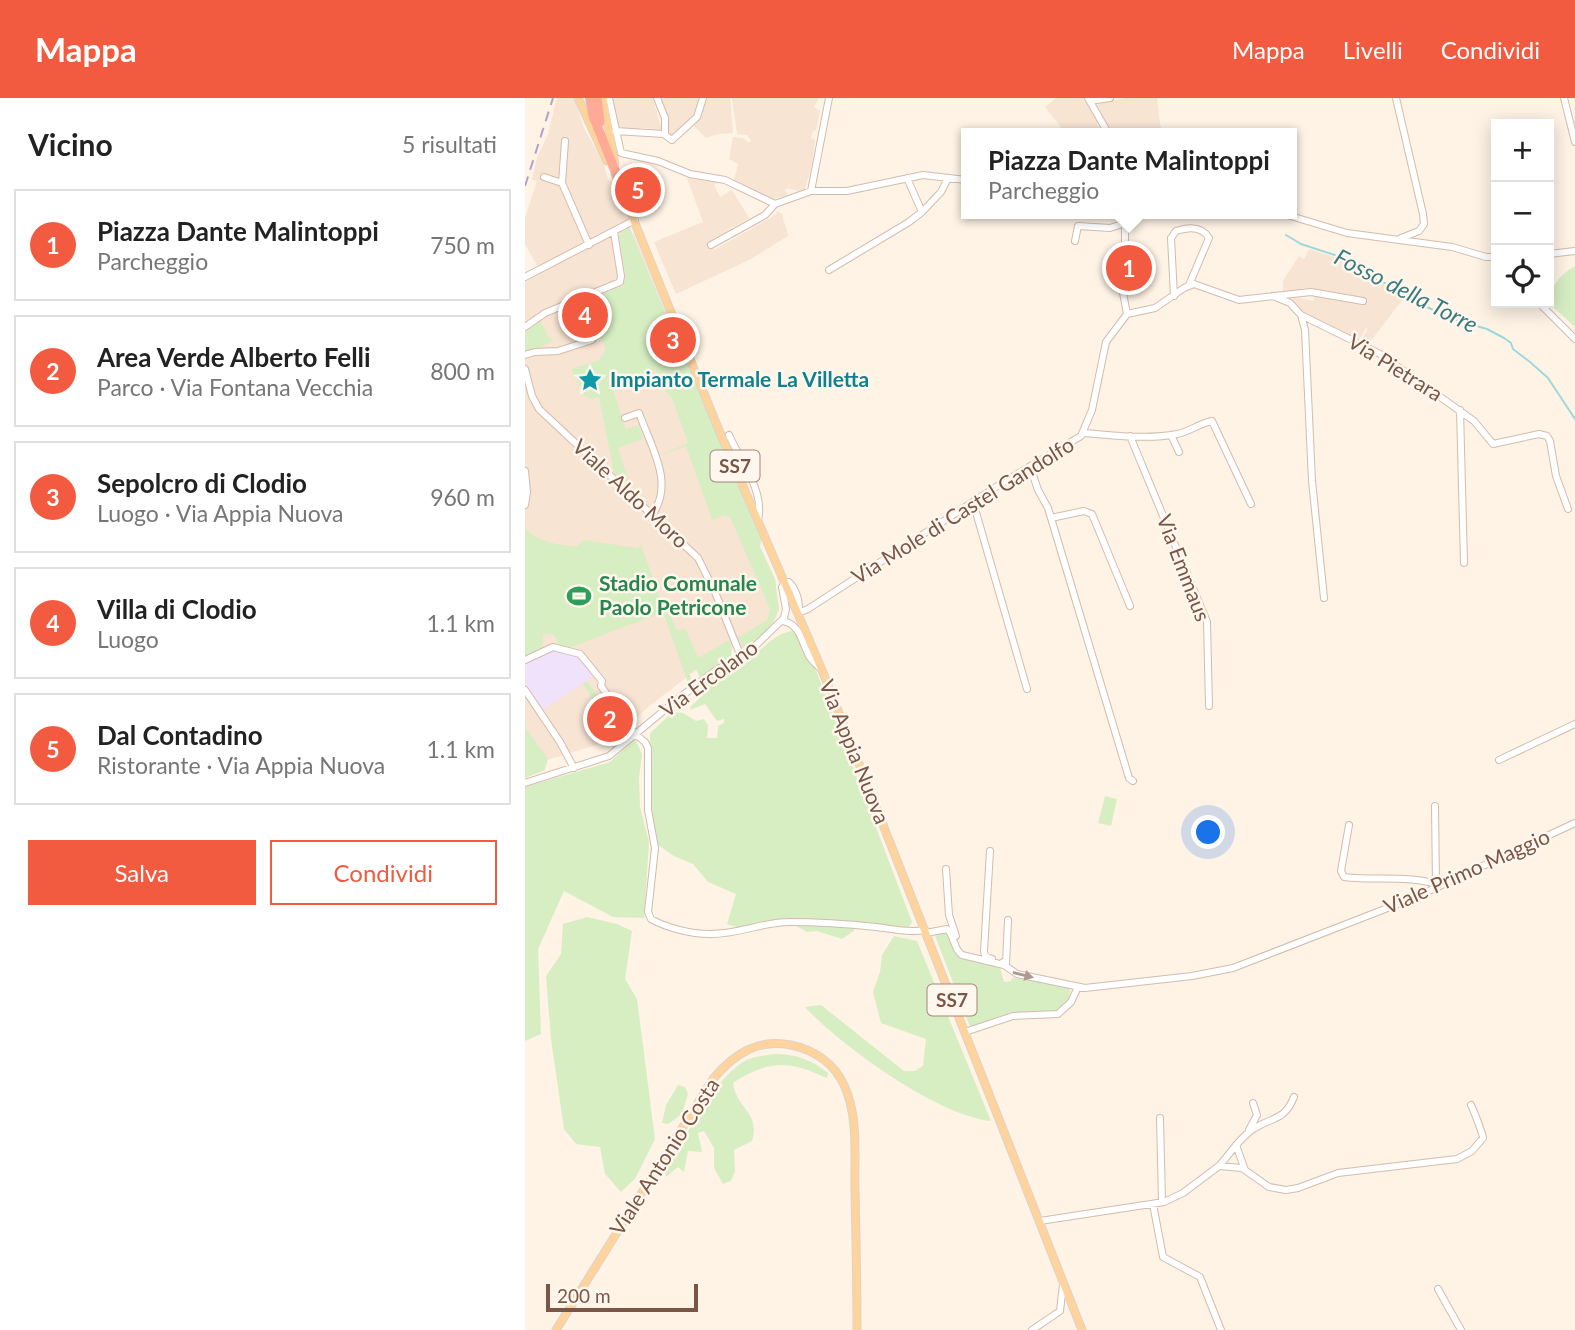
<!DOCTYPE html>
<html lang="it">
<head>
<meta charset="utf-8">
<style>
  body { margin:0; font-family:Lato,sans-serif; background:#f6f6f6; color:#222 }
  .controls { position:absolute; right:21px; top:21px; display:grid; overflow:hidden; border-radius:0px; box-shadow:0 4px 18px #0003 }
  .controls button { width:63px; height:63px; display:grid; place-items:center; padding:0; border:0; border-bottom:2px solid #e0e0e0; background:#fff; color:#222; font:35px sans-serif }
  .scale { position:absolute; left:21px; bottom:18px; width:152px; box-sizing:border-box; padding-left:7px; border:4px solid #7a5647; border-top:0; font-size:19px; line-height:24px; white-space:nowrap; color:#7a5647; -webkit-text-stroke:5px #fff7ee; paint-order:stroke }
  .you { position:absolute; left:684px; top:735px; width:24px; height:24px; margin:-18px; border:5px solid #fff; border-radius:50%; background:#1a73e8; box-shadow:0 0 0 10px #1a73e833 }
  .badge { display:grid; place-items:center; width:46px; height:46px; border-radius:50%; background:#f35b40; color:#fff; font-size:23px; font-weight:700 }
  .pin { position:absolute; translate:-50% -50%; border:4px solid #fff; box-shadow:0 2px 7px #0006 }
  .popup { position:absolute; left:436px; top:30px; width:336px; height:91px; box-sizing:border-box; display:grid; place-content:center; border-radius:0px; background:#fff; filter:drop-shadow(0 2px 5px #0005); font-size:23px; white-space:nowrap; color:#767676 }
  .popup b { font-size:26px; color:#222 }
  .popup::after { content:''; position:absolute; left:50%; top:100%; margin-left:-14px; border:14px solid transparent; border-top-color:#fff }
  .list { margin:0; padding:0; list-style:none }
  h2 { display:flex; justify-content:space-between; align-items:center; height:91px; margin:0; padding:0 28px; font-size:30px }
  h2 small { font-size:23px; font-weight:400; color:#767676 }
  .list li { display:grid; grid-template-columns:46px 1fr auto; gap:21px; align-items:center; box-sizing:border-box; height:112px; margin:0 14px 14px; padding:0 14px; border:2px solid #e0e0e0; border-radius:0px }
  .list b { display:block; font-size:26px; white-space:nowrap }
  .list p { margin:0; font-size:23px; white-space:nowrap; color:#767676 }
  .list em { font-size:23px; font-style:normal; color:#767676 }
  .actions { display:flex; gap:14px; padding:21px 28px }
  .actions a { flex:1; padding:16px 0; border:2px solid #f35b40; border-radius:0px; text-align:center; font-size:24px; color:#f35b40 }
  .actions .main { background:#f35b40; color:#fff }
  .icon { flex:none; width:38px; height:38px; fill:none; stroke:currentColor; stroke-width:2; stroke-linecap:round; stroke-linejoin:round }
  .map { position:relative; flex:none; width:1050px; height:1232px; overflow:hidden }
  header { display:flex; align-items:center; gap:42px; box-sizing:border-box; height:98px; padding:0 35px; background:#f35b40; color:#fff }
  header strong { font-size:33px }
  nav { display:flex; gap:38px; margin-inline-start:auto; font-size:24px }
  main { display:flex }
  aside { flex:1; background:#fff }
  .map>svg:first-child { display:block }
</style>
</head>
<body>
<header>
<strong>Mappa</strong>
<nav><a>Mappa</a><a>Livelli</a><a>Condividi</a></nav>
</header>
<main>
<aside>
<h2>Vicino<small>5 risultati</small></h2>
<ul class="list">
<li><span class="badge">1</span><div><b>Piazza Dante Malintoppi</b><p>Parcheggio</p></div><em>750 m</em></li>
<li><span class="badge">2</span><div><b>Area Verde Alberto Felli</b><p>Parco · Via Fontana Vecchia</p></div><em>800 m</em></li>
<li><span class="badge">3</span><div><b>Sepolcro di Clodio</b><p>Luogo · Via Appia Nuova</p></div><em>960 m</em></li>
<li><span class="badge">4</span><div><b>Villa di Clodio</b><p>Luogo</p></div><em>1.1 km</em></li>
<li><span class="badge">5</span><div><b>Dal Contadino</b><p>Ristorante · Via Appia Nuova</p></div><em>1.1 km</em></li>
</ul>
<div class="actions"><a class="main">Salva</a><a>Condividi</a></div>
</aside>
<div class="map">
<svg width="1050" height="1232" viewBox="0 0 1050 1232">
  <rect width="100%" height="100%" fill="#fef3e5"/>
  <path fill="#f7e4d3" d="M32 0H49L59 30 78 64 83 82 90 86 107 135 109 136 236 441 235 449 250 481 254 511 250 522 226 551 201 549 123 609 87 642 0 669V184L16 175 0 146V120L12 83 7 82 12 60 23 36Z
    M85 0H128L137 33 121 30 93 31Z
    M135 0H176L173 14 147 39 144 37 143 22Z
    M180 0H205L208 35 193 36 181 40 169 28 177 17Z
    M207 0H294L289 9 295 13 291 32 288 33 286 40 290 42 287 67 280 91 273 93 263 90 260 92 263 97 244 102 220 91V88L209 82 213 66 204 61 208 39 218 40 224 45 226 42 222 37 212 36Z
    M531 0H558L572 22V27L579 35H529L536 29 520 9Z
    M602 0H632L635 26 638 35H586L571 5Z
    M162 80 192 84 189 87 195 99 207 92 224 120 186 142 189 152 252 116 251 113 257 116 263 138 224 162 151 196 129 144 178 124Z
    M784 151 824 164 844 181 857 183 861 188 882 196 844 245 836 242 843 231 841 230 835 240 832 241 813 233V231L777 215 765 198 788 203 790 197 820 198 819 196 777 190 776 194H758V183L774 158 779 161Z"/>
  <path fill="#f0e2fb" d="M28 552 54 559 69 578 16 613 14 606 11 605 0 590V563Z"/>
  <path fill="#d7eec2" d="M104 129 236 441 235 449 250 481 254 511 245 530 224 550 218 548 212 540 242 522 245 511 205 419 199 417 187 422 161 348 133 358 163 345 147 300 137 290 130 271 86 286 101 331 114 327 118 341 93 350 104 385 102 387 89 375 74 299 66 301 60 298 46 271 74 262 81 251 76 240 71 242C65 230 53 228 42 232L43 237 38 236 36 234 41 231 33 214 97 188 101 180 94 139 96 134Z
    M1050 168V229L1024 205C1024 189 1037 175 1050 168Z
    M15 222 24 240H27L26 244 0 255V235Z
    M0 429C8 443 36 448 52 448L58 442 112 450 116 447 136 502H139L152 533 160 530 173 560 204 542 207 550 206 560 175 580 171 571 164 575 168 584 164 588 138 514 44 550 35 548 28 536H18V549L0 557Z
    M267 533 271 536 291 572 387 824 383 830 260 820 215 830 202 826 211 796 183 784 168 766 149 758 133 747 124 696 125 635 148 614 158 615 171 623 179 621 183 627 182 640H192L193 628 199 625V621L192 623 180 606 165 612 166 608 178 597 175 590C191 578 207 570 224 560 240 550 248 536 267 533Z
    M62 583 95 631 99 629V641L88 650 80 640 90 635 58 586Z
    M0 629 23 661 20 672 0 680Z
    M110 641 117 656 114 680 115 709 124 744 119 820 88 819 39 793 13 851 16 936 0 943V689L85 664Z
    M580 698 592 701 586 728 573 725Z
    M62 819 92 826 107 833 100 881 112 901 130 1041 110 1081 96 1094 80 1076 75 1049 51 1046 39 1031 26 941 21 878 36 856 38 826Z
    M273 826 327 829 330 832 317 841 292 833 282 834 271 828Z
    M419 832 425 836 432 857 475 869 479 884 486 883 487 880 536 886 545 892 544 904 531 914H487L445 929 409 835Z
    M369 838 392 843 466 1023C413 1018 316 948 280 909L296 907 379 973H390L398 968 401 941 356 925 348 894 355 874 357 857Z
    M251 956C271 956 287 962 303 975L302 980C294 977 285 972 276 970 252 962 228 971 208 985 211 1010 236 1015 227 1043L209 1052 210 1073 206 1083 198 1086 189 1070V1050L179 1033 173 1035 177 1054 163 1053 159 1074 153 1069 141 1079 140 1075C158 1044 191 975 224 961 231 958 242 957 251 956Z
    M153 987 160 989 163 996 157 1016 143 1026 137 1025 141 1007Z"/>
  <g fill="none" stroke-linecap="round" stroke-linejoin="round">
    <path stroke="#9dd8dd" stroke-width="2" d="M761 137 776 146 825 162 843 179 882 193 902 209 924 220 962 231 979 240 986 245 988 251 1005 264 1023 280 1050 321"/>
    <g stroke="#d4bbad" stroke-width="8">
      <path id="minor" d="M84 0 96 55 133 63 165 76 200 82 250 106
        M132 0 140 20V37L147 42 172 19 178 0
        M563 0 583 35
        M871 0 898 116 899 126 894 133 876 140
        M1039 0 1050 44
        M565 3 585 0
        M90 33 139 36
        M40 43 37 85 64 147
        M19 79 37 85
        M382 80 397 114 416 94 423 80
        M286 93 304 0
        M759 116 822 135 927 149 961 159H971
        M600 129 619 116
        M550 143 553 128 585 130 597 126
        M186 147 240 117 250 106 286 93H322L398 77 441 82
        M1024 156 1050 153
        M304 172 384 124 397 114
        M0 179 110 122
        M649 198 646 140 651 133C663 129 677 128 684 140L664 187
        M748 198 765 205 776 217 855 256 949 323 968 346 1014 336 1022 338 1025 343 1031 378 1043 411
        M1014 205 1050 241
        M602 216 630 210 659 190 669 186 714 202 786 194 838 203
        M776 217 780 232 787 383 799 500
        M0 229 20 215 95 184 96 178 89 134
        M0 257 10 254 33 253 67 242
        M0 271 7 298 14 311 173 460 190 494 216 559
        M935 312 939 465
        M100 320 114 315C126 349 150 385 127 417
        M559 335C588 337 622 342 652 336 664 334 675 325 687 323L726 406
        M204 337C215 362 240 393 233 422
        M646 337 654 354
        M605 338 682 524 684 608
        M505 368 513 392 523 410 604 680 608 683
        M0 373 2 394 0 407
        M448 404 502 591
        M526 420 559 413 567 416 605 508
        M257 523C275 525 277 545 284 558 287 563 292 567 296 571
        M0 562 28 549 55 556 77 583 76 588 110 636 120 644 123 650V712L130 750 123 814 126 821C142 830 166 836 184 836 212 837 237 824 264 824 293 824 323 826 351 829 368 831 384 835 400 832
        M0 592 35 644 49 670
        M974 662 1050 626
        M0 685 84 658 154 600 190 573 226 552 259 520 261 511 257 489 260 484H264C271 491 276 505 273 515L283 511 474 387 556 338 567 312 581 244 602 216 595 179 600 147V129L593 116
        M910 708 911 786
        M824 727 816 773 819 779C849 783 882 777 911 786L913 789
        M465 753 459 853 460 858 467 861
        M421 771 424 817 431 838
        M401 835 422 831C430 838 428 851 437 857L479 867 492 876 560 890 667 878 708 870 891 799 1050 725
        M478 864 479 867 481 866 483 822
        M440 934 488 918 533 916 546 904 553 889
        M635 1020 637 1104
        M724 1032 732 1017 728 1005
        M711 1047 720 1072
        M694 1068C705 1056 716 1038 730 1030 748 1019 760 1022 769 999
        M628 1106 638 1159 675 1179 696 1232
        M515 1123 639 1104 658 1095 694 1068 717 1070 744 1089 761 1092 773 1090 813 1075 932 1061 947 1053 958 1040C958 1036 948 1011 946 1007
        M913 1191 936 1232
        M507 1232 535 1213 538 1186"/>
    </g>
    <g stroke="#dcd3cf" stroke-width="9">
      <path id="major" d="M53 0 82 63
        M78 0 90 66
        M90 76 193 330 297 572 557 1232
        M31 1232 188 981C208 957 232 940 266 947 289 952 309 965 319 987 334 1019 329 1059 330 1093 331 1139 332 1186 332 1232"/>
    </g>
    <g stroke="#dcd3cf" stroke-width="10">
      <path id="highway" d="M65 0 68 18 93 80
        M72 0 75 24"/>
    </g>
    <use href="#minor" stroke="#fff" stroke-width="6"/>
    <use href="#major" stroke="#ffd39c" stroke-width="7"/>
    <use href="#highway" stroke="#feaa97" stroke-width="9"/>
    <path stroke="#b4a2ca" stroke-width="2" stroke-dasharray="10 7" stroke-linecap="butt" d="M0 88 28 0"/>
  </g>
  <defs><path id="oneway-solid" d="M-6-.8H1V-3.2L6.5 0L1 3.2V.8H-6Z" transform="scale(1.75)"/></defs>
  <use fill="#af9a91" href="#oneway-solid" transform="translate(498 877) rotate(14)"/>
  <defs>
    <g id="sight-bare" transform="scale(1.89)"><path d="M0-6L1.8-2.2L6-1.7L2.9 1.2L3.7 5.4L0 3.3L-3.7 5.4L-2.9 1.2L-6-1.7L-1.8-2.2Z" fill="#0f9aa8" stroke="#fff7ee" stroke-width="2.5" paint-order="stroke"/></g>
    <g id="stadium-bare" transform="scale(1.89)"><path d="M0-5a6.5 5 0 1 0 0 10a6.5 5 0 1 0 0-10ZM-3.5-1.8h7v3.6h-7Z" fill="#2e9e5b" stroke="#fff7ee" stroke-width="2.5" paint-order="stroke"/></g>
  </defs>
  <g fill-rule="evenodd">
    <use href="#sight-bare" x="65" y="282"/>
    <use href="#stadium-bare" x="54" y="498"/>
  </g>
  <g text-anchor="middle" stroke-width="5" stroke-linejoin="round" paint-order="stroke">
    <g fill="#fff7ee" stroke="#a28679" stroke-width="2">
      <rect x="185.5" y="352.5" width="49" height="31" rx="5"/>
      <rect x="402.5" y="886.5" width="49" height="31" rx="5"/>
    </g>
    <g font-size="19" font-weight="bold" fill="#7a5647">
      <text x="210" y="375">SS7</text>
      <text x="427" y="909">SS7</text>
    </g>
    <g font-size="21" fill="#7a5647" stroke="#fff7ee">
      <text transform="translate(870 270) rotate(32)" y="7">Via Pietrara</text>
      <text transform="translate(105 396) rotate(43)" y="7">Viale Aldo Moro</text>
      <text transform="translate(438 413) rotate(-32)" y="7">Via Mole di Castel Gandolfo</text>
      <text transform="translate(658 470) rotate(69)" y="7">Via Emmaus</text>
      <text transform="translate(184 581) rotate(-36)" y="7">Via Ercolano</text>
      <text transform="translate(329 654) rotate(68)" y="7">Via Appia Nuova</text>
      <text transform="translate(942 774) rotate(-24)" y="7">Viale Primo Maggio</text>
      <text transform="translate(140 1059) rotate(-57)" y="7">Viale Antonio Costa</text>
    </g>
    <g font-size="21" font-weight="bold" fill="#0d838f" stroke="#fff7ee" text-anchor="start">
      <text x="85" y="289">Impianto Termale La Villetta</text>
    </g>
    <g font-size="21" font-weight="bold" fill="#27864d" stroke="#fff7ee" text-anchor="start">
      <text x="74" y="493">Stadio Comunale<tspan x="74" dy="24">Paolo Petricone</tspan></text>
    </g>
    <g font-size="23" font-style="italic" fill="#3a7a81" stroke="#fff7ee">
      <text transform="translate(881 193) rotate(27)" y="8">Fosso della Torre</text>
    </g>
  </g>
</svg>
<div class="controls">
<button>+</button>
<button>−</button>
<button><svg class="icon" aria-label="locate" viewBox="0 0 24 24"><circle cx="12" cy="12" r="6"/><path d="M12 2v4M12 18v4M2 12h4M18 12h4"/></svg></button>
</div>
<div class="scale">200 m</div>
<div class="you"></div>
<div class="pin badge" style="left:604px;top:170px">1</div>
<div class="popup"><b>Piazza Dante Malintoppi</b>Parcheggio</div>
<div class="pin badge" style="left:85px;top:621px">2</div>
<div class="pin badge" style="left:148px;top:242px">3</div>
<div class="pin badge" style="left:60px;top:217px">4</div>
<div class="pin badge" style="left:113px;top:92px">5</div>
</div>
</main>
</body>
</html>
